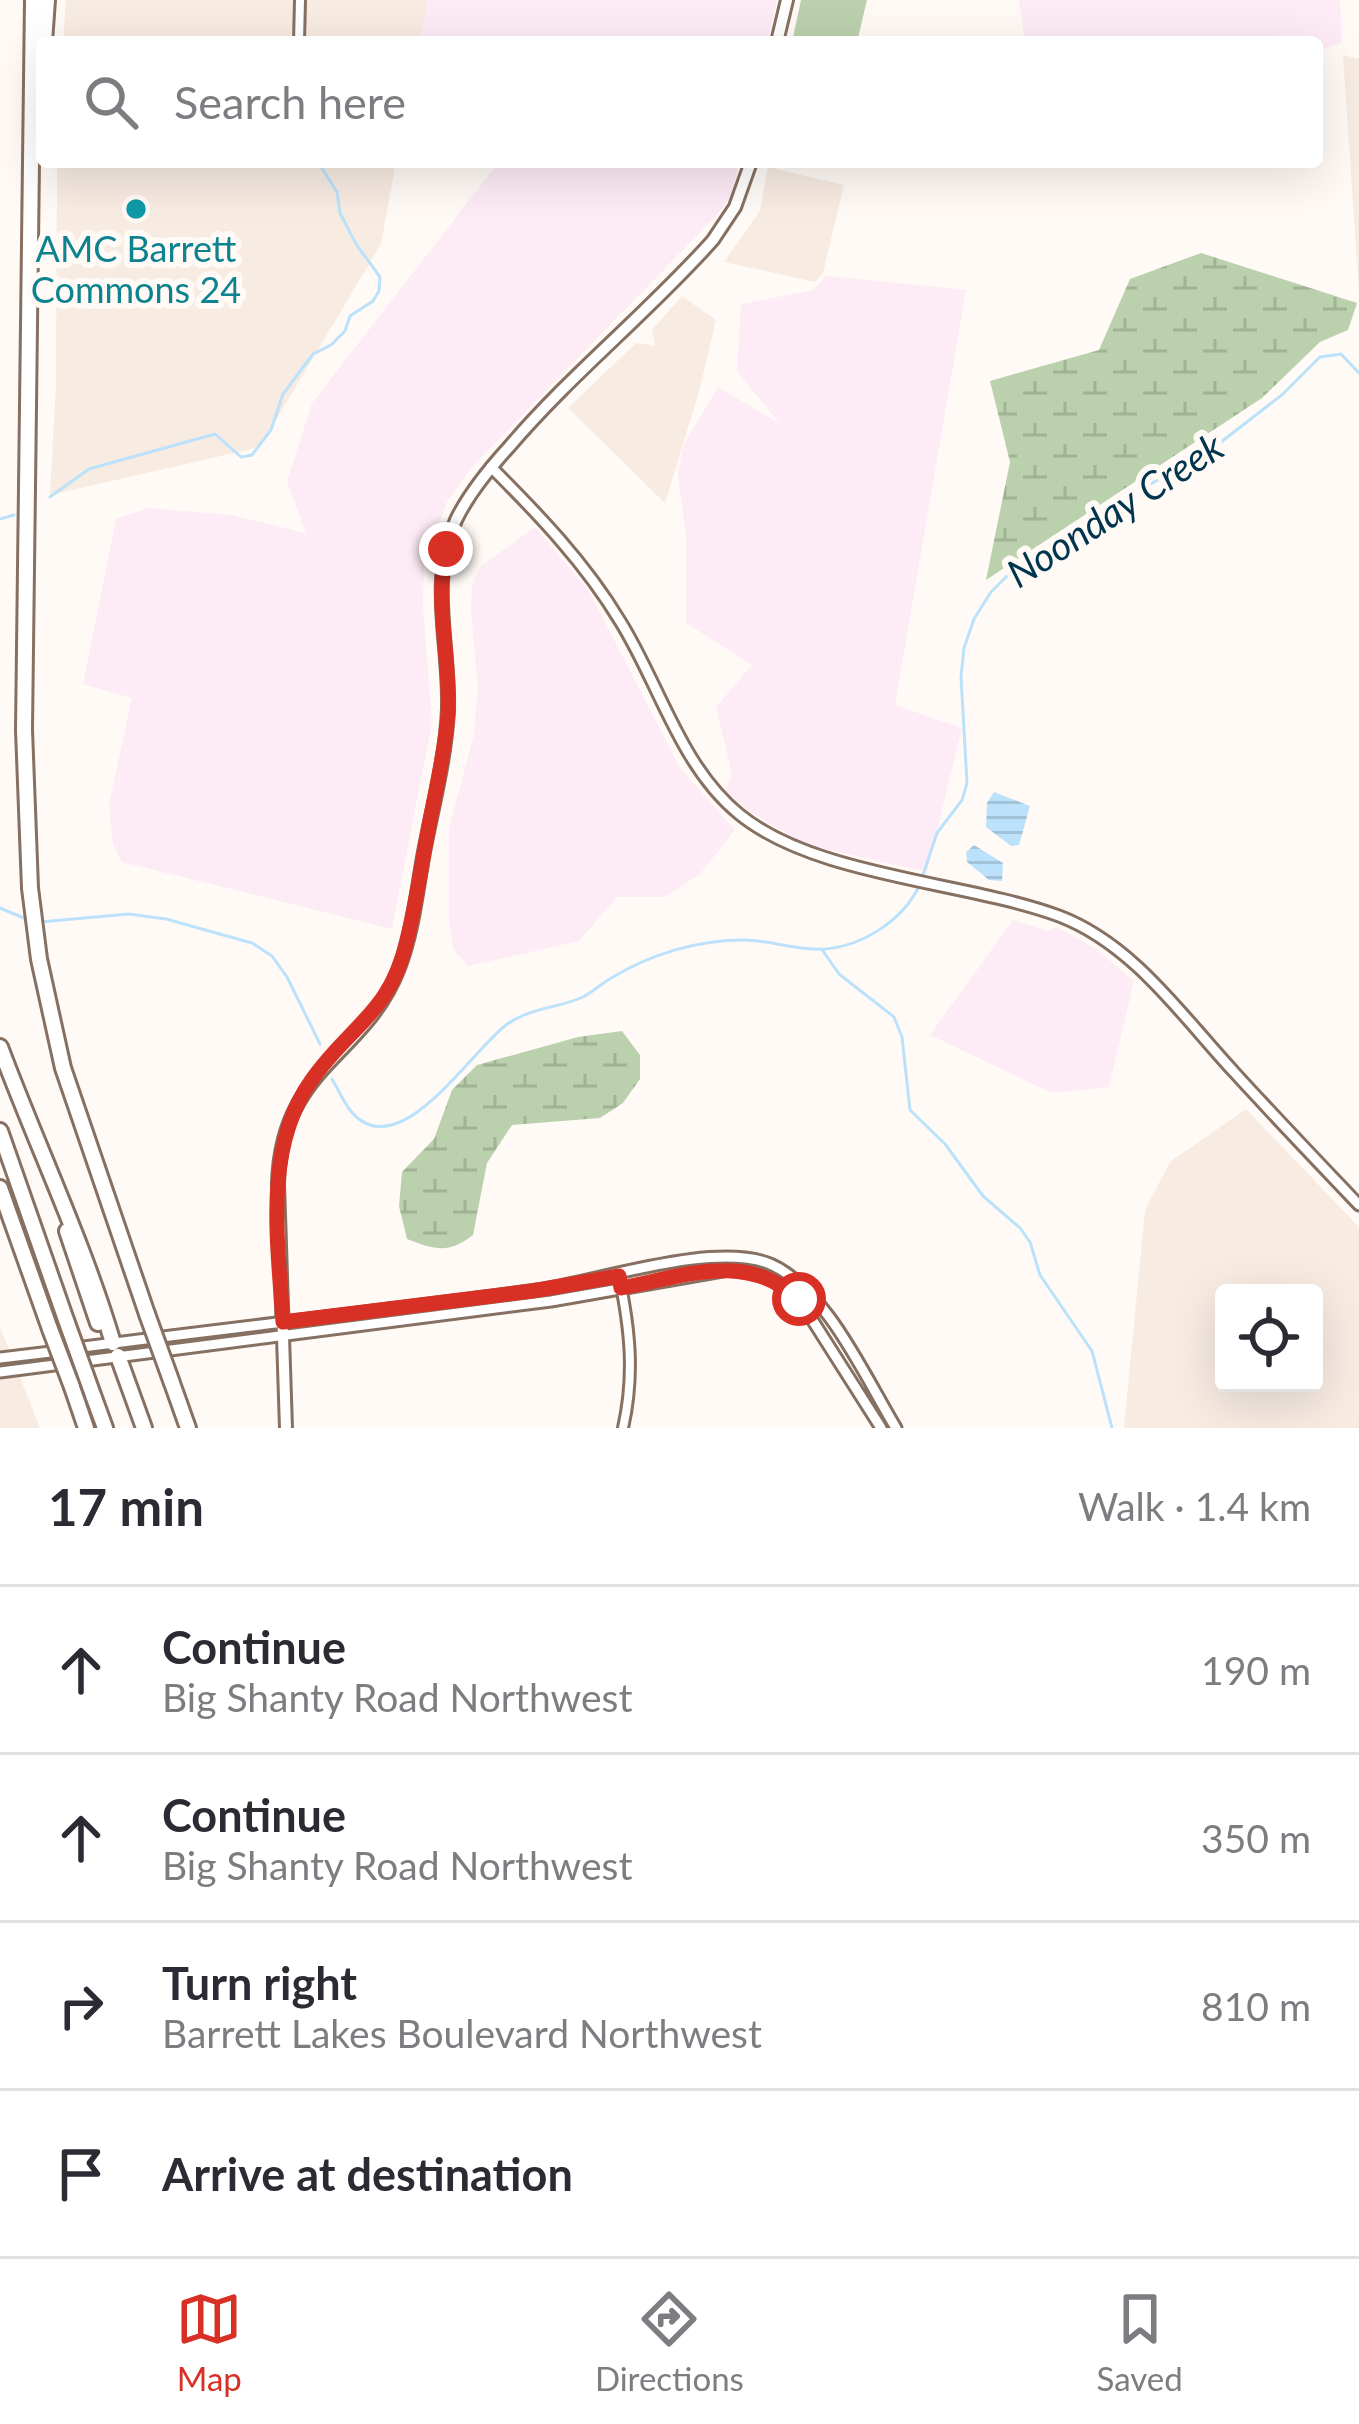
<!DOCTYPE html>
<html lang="en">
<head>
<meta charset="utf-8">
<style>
  body { margin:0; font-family:Lato,sans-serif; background:#f2f2f3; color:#2b2b33 }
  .controls { position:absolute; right:36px; bottom:36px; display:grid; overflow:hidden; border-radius:12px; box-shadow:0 12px 48px #0002 }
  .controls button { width:108px; height:108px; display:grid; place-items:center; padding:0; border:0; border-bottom:3px solid #e1e1e2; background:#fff; color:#2b2b33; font:60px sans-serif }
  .stop { position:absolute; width:36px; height:36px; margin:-27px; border:9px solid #d93025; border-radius:50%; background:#fff }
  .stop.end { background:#d93025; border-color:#fff; box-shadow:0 3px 12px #0008 }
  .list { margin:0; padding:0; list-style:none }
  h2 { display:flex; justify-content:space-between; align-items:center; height:156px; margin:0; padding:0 48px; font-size:51px }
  h2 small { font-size:39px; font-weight:400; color:#7c7c81 }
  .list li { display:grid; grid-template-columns:78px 1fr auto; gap:36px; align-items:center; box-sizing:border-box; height:168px; padding:0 48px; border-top:3px solid #e1e1e2 }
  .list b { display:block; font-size:45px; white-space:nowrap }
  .list p { margin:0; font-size:39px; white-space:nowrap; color:#7c7c81 }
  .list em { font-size:39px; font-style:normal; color:#7c7c81 }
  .icon { flex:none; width:66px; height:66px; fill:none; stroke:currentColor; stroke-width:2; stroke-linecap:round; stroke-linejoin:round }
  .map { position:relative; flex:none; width:1359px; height:1428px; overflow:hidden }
  .search { position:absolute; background:#fff; box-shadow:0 12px 48px #0002; left:36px; right:36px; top:36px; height:132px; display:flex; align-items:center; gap:30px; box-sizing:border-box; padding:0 42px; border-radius:12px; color:#7c7c81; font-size:45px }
  .sheet { height:828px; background:#fff }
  nav { display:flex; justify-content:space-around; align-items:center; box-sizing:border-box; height:168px; border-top:3px solid #e1e1e2; background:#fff; font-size:33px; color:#7c7c81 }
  nav a { display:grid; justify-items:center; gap:6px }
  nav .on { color:#d93025 }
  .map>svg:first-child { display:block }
</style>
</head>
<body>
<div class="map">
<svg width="1359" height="1428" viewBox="0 0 1359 1428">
  <defs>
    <pattern id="wetland-marsh" width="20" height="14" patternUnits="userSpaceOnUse" patternTransform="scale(3)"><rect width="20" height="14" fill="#bbd1ad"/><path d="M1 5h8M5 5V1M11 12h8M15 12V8" fill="none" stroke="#a1b395"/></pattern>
    <pattern id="water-rules" width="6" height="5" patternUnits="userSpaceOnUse" patternTransform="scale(3)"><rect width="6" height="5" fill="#bce2fb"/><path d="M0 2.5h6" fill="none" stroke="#a2c2d7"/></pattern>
  </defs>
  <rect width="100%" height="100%" fill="#fffaf6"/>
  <path fill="#f7ebe2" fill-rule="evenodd" d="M66 0H428L419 42H63Z
    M1343 55 1359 59V293Z
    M57 162H396L381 244 260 447 50 495 56 385Z
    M768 167 844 185 823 273 815 282 724 262 760 211Z
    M682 296 716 320 699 392 665 503 568 408 636 343 655 346 652 330Z
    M1246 1109 1359 1227V1428H1124L1145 1210 1170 1162ZM1224 1293H1314V1383H1224Z
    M0 1327 40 1428H0Z"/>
  <path fill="#fdebf6" d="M428 0H777L767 42H419Z
    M1019 0H1340L1342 42 1317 52V42H1025Z
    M499 162H739L732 194 717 215 472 467 447 502 424 562 423 607 432 722 392 929 122 862 113 844 109 804 132 698 83 684 116 519 148 508 231 515 306 533 287 482 312 403Z
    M826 276 966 290 895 705 962 728 927 872 807 845 750 812 726 791 732 774 716 707 752 665 686 623V535L678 475 683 446 718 387 780 424 737 371 741 304 813 290Z
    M535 527 589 591 680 768 735 830 700 874 665 897H617L579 941 468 966 453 949 449 919V828L474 734 478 686 471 613 472 585 480 567Z
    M1013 920 1047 931 1057 927 1096 949 1134 981 1109 1087 1052 1093 930 1035Z"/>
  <path fill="#bbd1ad" d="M801 0H867L857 42H792Z"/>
  <path fill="url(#wetland-marsh)" d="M1201 253 1357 303 1348 330 1320 342 1262 398 986 580 1010 462 990 381 1099 350 1130 279Z
    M622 1031 640 1055V1079L623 1103 600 1118 512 1125 487 1163 473 1235C449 1254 435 1250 407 1239L399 1206 402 1172 434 1139 452 1090 477 1065 578 1037Z"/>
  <path fill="url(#water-rules)" d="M994 792 1030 806 1019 845 1011 846 986 827 987 803Z
    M974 845 1003 863 1002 881 989 880 967 862 966 852Z"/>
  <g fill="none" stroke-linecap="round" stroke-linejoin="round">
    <path stroke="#bce2fb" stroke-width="3" d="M50 497 89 469 215 434 241 457 252 455 271 430 283 394 313 354 331 345 345 331 350 316 373 301 379 291 380 277 356 244 340 213 337 192 318 162
      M0 519 14 515
      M923 875 937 833 962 800 967 783 961 677 964 648 974 619 991 592 1015 568 1093 517 1212 449 1283 394 1320 357 1341 354 1359 373
      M0 908 31 921
      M40 922 129 914 166 919 252 943 272 956 287 977 320 1044
      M823 951 839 974 894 1017 902 1037 910 1110 945 1144 983 1196 1020 1228 1030 1242 1040 1275 1092 1351 1112 1428
      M332 1079C338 1089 343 1101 350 1110 397 1170 471 1051 506 1025 531 1007 556 1009 583 997 593 992 602 983 613 977 651 954 698 940 743 940 770 940 799 951 825 949 863 946 903 920 919 886"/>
    <g stroke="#867061" stroke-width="14">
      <path id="minor" d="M299 42 300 0
        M619 1276C630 1329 635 1375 623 1428"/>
    </g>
    <g stroke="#867061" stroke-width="15">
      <path id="tertiary" d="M491 467C539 515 585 563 620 621 659 683 680 766 739 814 816 877 964 881 1059 916 1133 944 1182 1016 1234 1072 1275 1117 1317 1161 1359 1205
        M75 1348C229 1328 383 1311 537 1290 598 1281 715 1241 770 1264 826 1288 865 1377 896 1428
        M0 1358 59 1351
        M0 1372 551 1301 734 1269 769 1278 799 1299 881 1428"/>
    </g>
    <g stroke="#867061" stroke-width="16">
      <path id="secondary" d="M777 42 787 0
        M286 1428 278 1184C281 1065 365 1058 399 968 413 932 417 890 424 852 433 805 446 757 448 709 450 644 428 582 456 520 469 493 489 469 509 447 572 373 649 312 713 240L735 207 751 162"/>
    </g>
    <g stroke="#867061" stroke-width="20">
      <path id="motorway" d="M33 0 24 730 30 888 39 959 63 1068 147 1314
        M44 42 47 0
        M0 1047C37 1146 83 1242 113 1343
        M0 1131 66 1320
        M0 1188 50 1329
        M67 1231 98 1323
        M118 1356 144 1428
        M172 1383 188 1428
        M72 1387 86 1428
        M93 1395 105 1428"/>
    </g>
    <use href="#minor" stroke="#fff" stroke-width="8"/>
    <use href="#tertiary" stroke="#fff" stroke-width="9"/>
    <use href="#secondary" stroke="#fff" stroke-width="10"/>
    <use href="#motorway" stroke="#fff" stroke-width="14"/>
    <g stroke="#867061" stroke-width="20" stroke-linecap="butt">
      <path id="motorway-bridge" d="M147 1314 172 1383
        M66 1320 93 1395
        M50 1329 72 1387"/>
    </g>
    <use href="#motorway-bridge" stroke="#fff" stroke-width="14"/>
  </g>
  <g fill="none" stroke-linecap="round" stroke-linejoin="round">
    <path stroke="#d93025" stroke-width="15" d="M446 549C434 604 451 658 448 714 445 753 435 793 428 831 421 867 416 904 407 940 391 1013 349 1026 311 1081 263 1149 278 1243 283 1322L532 1291 619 1276 621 1288C684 1276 746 1251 799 1299"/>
  </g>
  <circle fill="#0f9aa8" stroke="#fffaf6" stroke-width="4.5" cx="136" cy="209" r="12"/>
  <g text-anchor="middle" stroke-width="12" stroke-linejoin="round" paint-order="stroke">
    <g font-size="36" fill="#0d838f" stroke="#fffaf6">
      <text x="136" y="262">AMC Barrett<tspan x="136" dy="41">Commons 24</tspan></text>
    </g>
    <g font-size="39" font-style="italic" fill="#00344f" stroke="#fffaf6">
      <text transform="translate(1115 510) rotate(-33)" y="14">Noonday Creek</text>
    </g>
  </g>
</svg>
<div class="controls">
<button><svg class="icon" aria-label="locate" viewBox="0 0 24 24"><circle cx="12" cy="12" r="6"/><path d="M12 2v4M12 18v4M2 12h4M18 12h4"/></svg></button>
</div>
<div class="stop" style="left:799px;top:1299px"></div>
<div class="stop end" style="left:446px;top:549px"></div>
<div class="search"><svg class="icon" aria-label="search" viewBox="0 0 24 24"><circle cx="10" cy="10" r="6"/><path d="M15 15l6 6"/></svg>Search here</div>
</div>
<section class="sheet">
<h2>17 min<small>Walk · 1.4 km</small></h2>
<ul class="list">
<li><svg class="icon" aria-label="ahead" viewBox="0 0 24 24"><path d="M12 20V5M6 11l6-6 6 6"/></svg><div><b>Continue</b><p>Big Shanty Road Northwest</p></div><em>190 m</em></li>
<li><svg class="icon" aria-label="ahead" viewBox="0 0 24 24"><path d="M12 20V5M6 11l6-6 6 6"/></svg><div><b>Continue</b><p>Big Shanty Road Northwest</p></div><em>350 m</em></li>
<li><svg class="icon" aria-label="right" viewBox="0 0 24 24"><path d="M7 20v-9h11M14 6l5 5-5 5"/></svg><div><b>Turn right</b><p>Barrett Lakes Boulevard Northwest</p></div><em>810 m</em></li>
<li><svg class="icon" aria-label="arrive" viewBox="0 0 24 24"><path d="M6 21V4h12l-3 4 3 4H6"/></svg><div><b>Arrive at destination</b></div></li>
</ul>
</section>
<nav>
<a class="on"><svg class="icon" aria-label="map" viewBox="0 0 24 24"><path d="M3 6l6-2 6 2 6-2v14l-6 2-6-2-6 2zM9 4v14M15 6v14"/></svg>Map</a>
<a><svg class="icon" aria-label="directions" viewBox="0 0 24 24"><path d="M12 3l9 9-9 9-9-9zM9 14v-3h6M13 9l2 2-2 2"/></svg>Directions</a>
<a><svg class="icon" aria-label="saved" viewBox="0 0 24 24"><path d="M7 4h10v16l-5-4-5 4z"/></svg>Saved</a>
</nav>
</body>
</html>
